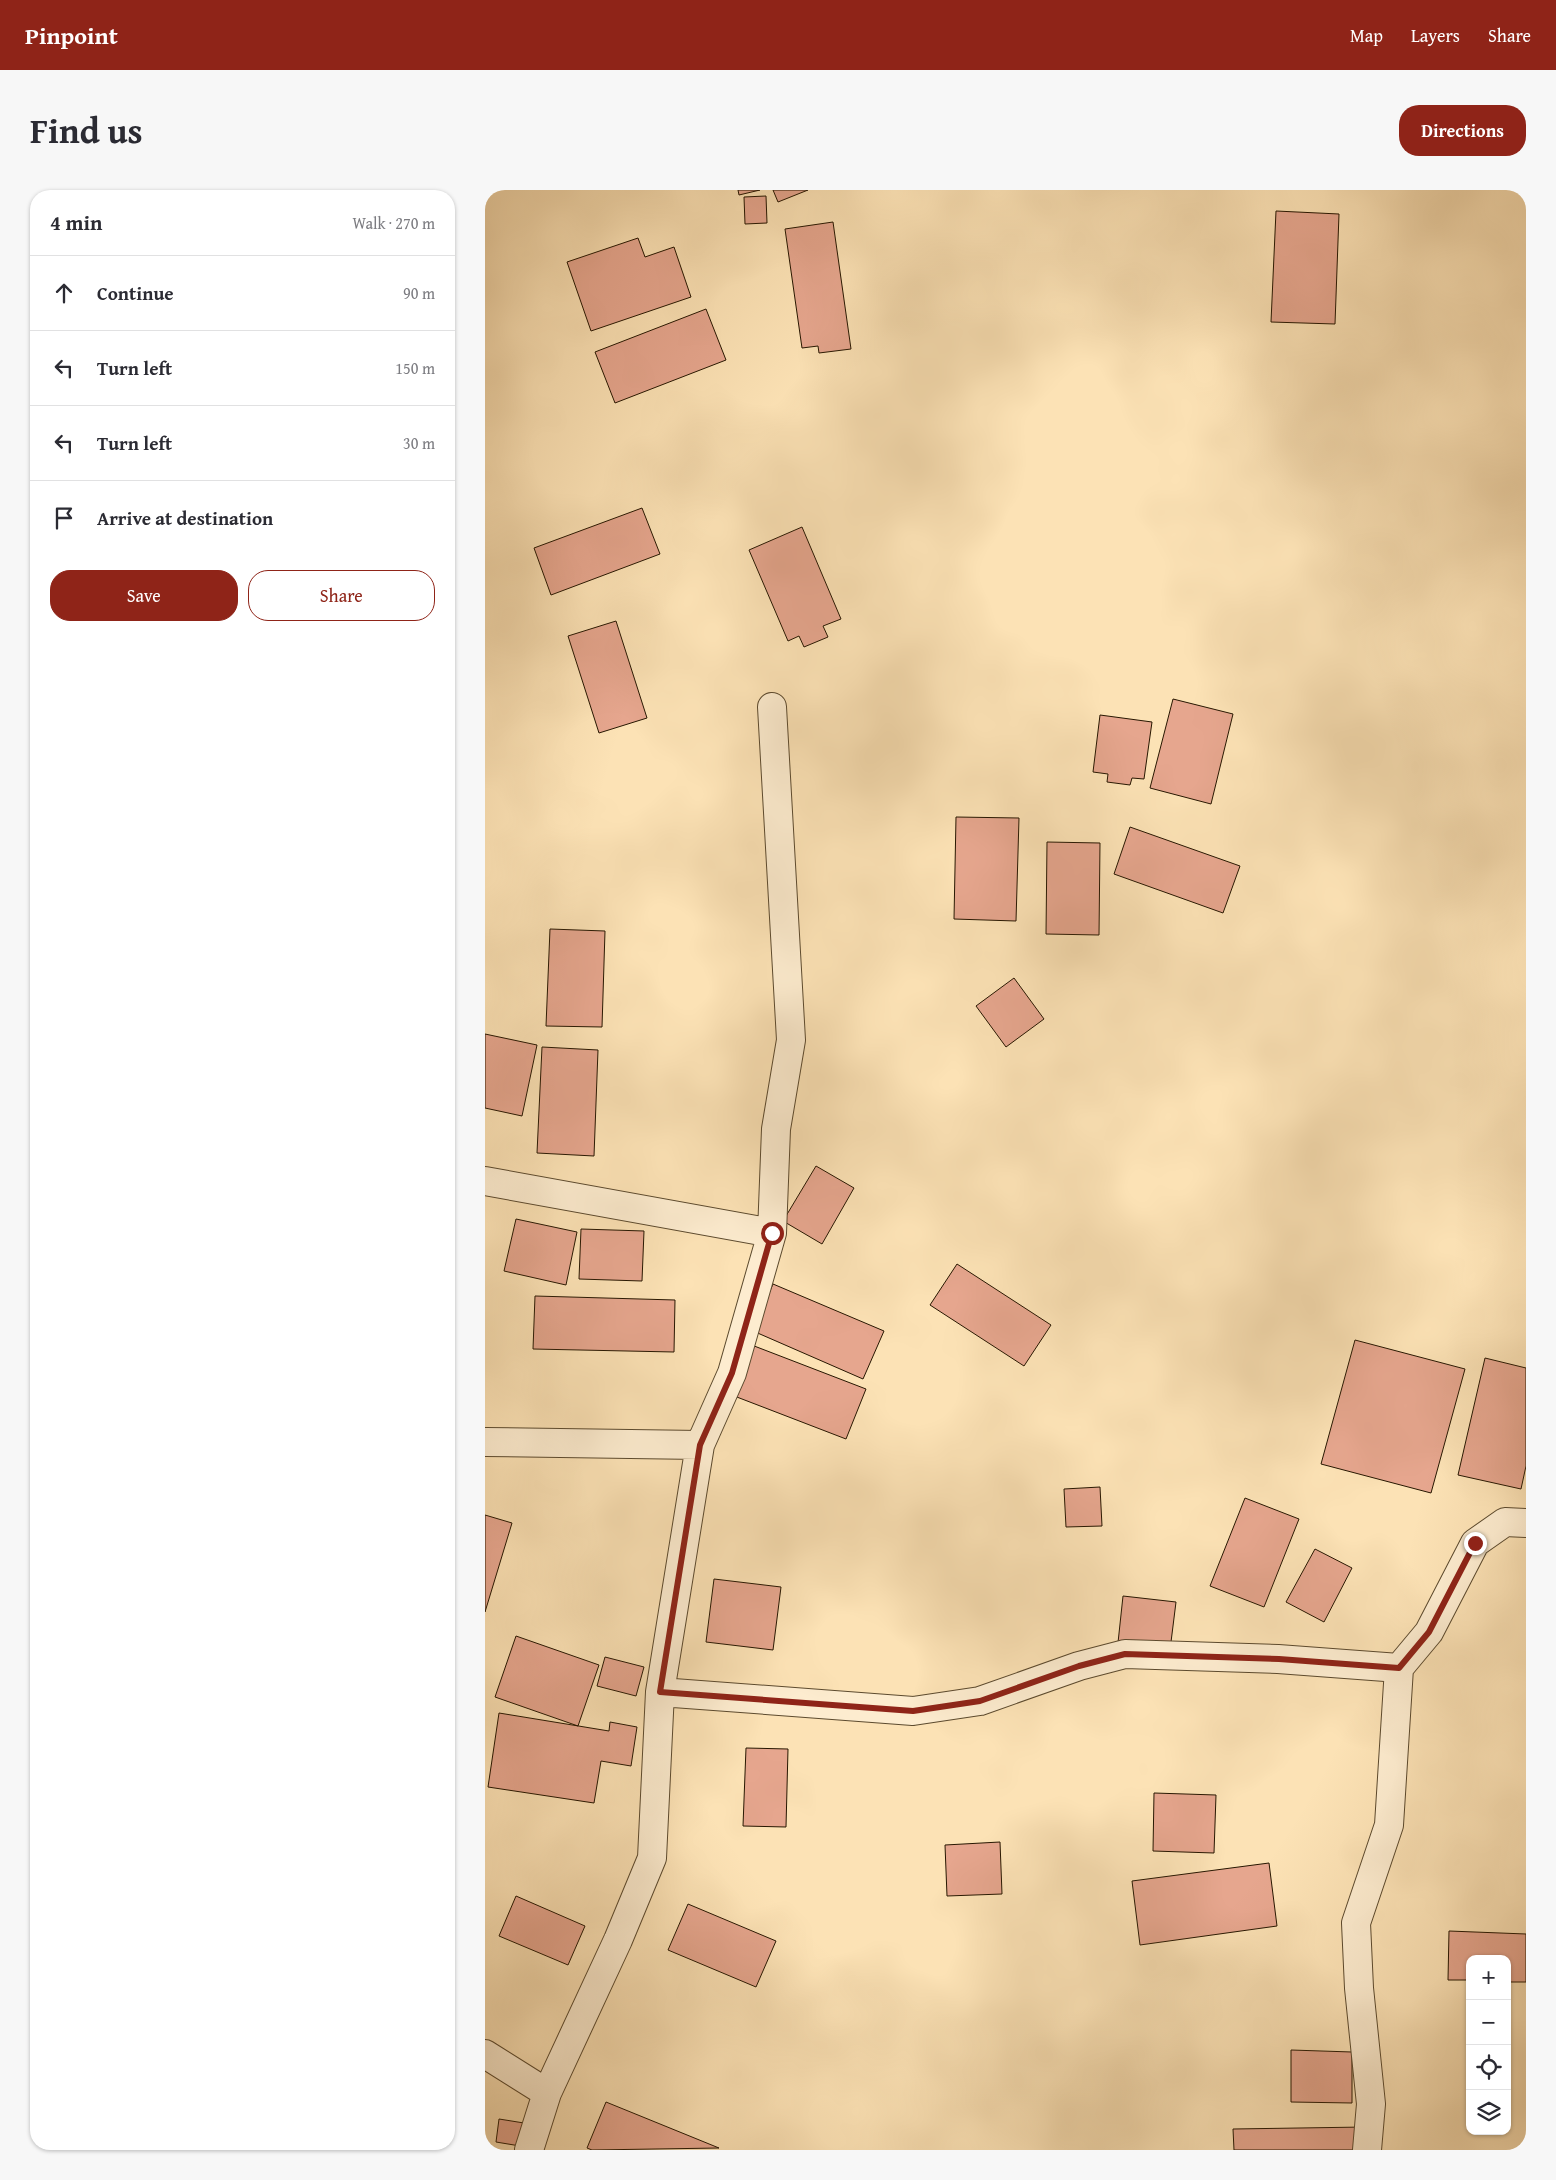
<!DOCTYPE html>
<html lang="en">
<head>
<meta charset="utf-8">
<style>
  body { margin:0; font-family:"Gentium Book Plus",serif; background:#f7f7f7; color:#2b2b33 }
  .controls { position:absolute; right:15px; bottom:15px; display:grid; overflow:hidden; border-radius:10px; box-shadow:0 1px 4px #0004 }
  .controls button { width:45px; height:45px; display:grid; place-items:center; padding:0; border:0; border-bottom:1px solid #e1e1e2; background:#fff; color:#2b2b33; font:25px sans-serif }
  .stop { position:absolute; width:15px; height:15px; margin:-11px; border:4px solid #8f2418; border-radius:50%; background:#fff }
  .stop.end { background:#8f2418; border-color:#fff; box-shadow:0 1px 5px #0008 }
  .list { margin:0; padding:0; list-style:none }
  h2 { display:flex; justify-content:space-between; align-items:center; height:65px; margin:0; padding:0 20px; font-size:21px }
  h2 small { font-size:16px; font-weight:400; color:#7c7c81 }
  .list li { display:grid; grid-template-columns:32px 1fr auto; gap:15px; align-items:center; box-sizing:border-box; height:75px; padding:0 20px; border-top:1px solid #e1e1e2 }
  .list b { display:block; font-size:19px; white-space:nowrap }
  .list em { font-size:16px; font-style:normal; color:#7c7c81 }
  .actions { display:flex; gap:10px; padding:15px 20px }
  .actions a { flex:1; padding:11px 0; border:1px solid #8f2418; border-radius:20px; text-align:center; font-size:18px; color:#8f2418 }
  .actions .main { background:#8f2418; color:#fff }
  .icon { flex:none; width:28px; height:28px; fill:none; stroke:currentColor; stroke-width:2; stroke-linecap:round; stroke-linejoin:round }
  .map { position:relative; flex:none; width:1041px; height:1960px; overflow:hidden; border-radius:20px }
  header { display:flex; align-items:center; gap:30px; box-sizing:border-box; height:70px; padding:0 25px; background:#8f2418; color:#fff }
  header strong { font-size:24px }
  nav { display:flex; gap:28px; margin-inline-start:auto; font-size:18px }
  .intro { display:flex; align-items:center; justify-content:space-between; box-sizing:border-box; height:120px; padding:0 30px }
  h1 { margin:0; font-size:35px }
  .button { padding:12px 22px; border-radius:20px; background:#8f2418; color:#fff; font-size:18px; font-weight:700 }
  main { display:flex; gap:30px; padding:0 30px }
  aside { flex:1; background:#fff; border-radius:20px; box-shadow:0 1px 4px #0004 }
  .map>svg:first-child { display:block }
</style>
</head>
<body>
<header>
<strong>Pinpoint</strong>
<nav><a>Map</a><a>Layers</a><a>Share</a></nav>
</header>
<div class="intro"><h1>Find us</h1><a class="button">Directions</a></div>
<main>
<aside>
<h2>4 min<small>Walk · 270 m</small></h2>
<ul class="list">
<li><svg class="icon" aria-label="ahead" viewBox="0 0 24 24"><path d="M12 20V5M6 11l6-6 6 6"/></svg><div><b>Continue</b></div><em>90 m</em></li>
<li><svg class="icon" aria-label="left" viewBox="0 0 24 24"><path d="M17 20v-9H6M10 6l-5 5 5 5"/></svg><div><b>Turn left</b></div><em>150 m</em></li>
<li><svg class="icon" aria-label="left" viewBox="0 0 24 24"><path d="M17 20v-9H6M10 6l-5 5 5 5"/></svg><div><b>Turn left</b></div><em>30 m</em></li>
<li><svg class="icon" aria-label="arrive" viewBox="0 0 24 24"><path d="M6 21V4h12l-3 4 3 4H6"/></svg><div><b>Arrive at destination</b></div></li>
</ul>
<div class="actions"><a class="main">Save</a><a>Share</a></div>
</aside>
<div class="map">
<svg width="1041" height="1960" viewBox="0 0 1041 1960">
  <rect width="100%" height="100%" fill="#fce2b5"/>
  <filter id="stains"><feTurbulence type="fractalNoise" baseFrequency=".004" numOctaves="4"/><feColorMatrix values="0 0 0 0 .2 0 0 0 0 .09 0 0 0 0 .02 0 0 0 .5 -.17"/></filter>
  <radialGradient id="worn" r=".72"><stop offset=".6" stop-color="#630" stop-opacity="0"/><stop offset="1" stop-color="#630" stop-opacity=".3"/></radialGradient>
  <path fill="#e6a68e" stroke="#271701" d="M253 0H275L254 5Z
    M288 0H323L293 12Z
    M281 6 282 33 260 34 259 7Z
    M791 21 854 24 850 134 786 132Z
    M348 32 366 159 334 163 333 156 317 158 300 39Z
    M153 48 160 67 189 57 206 107 106 141 82 72Z
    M221 119 241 170 130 213 110 162Z
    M157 318 175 364 66 405 49 358Z
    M317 337 356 429 338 436 343 447 319 457 314 446 303 451 264 360Z
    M131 431 162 528 114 543 83 446Z
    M688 509 748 524 726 614 665 598Z
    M615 525 667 532 659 589 647 588 645 595 622 592 623 584 608 582Z
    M471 627 534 628 531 731 469 729Z
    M645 637 755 676 738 723 629 684Z
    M562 652 615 653 614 745 561 744Z
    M65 739 120 741 117 837 61 836Z
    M529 788 559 829 521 857 491 816Z
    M0 844 52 855 37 926 0 918Z
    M57 857 113 860 109 966 52 963Z
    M331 976 369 998 337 1054 298 1031Z
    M31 1029 92 1042 81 1095 19 1081Z
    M96 1039 159 1041 157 1091 94 1089Z
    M472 1074 566 1135 539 1176 445 1115Z
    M288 1094 399 1141 378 1189 268 1141Z
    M50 1106 190 1110 189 1162 48 1159Z
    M870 1150 980 1179 946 1303 836 1274Z
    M264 1154 381 1199 361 1249 244 1204Z
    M1000 1168 1041 1178V1276L1036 1299 973 1285Z
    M615 1297 617 1336 581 1337 579 1299Z
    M760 1308 814 1329 779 1417 725 1396Z
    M0 1325 27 1333 0 1422Z
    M830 1359 867 1378 839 1432 801 1412Z
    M229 1389 296 1397 288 1460 221 1452Z
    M638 1406 691 1412 684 1468 632 1462Z
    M31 1446 114 1475 93 1536 10 1507Z
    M120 1467 159 1477 151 1506 112 1496Z
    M14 1523 124 1541 125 1532 152 1537 146 1576 116 1571 109 1613 3 1597Z
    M261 1558 303 1559 301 1637 258 1636Z
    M669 1603 731 1605 729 1663 668 1661Z
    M515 1652 517 1704 462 1706 460 1655Z
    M784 1673 792 1736 655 1755 647 1691Z
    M31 1706 100 1736 83 1775 14 1746Z
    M203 1714 291 1751 271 1797 183 1760Z
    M964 1741 1041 1744V1792H1022V1769H985V1790H963Z
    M806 1860 867 1862V1913L806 1912Z
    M121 1912 234 1958 107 1960 102 1958Z
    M14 1929 39 1933 35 1956 11 1952Z
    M880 1937V1960H749L748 1939Z"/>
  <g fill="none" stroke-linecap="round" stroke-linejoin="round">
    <g stroke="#5c4a2e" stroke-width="30">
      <path id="minor" d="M0 991 287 1043
        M0 1252 215 1255
        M175 1502 428 1521 495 1511 594 1476 640 1464 793 1469 914 1478 944 1442 990 1353 1020 1332 1041 1333
        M0 1864 62 1903
        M44 1960 62 1903 133 1750 167 1668 175 1502 215 1255 247 1183 287 1043 291 939 306 850 287 517
        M882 1960 886 1914 874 1798 871 1733 904 1635 914 1478"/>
    </g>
    <use href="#minor" stroke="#fdeccf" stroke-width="28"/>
  </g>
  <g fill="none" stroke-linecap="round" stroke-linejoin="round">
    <path stroke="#8f2418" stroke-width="6" d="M287 1043 247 1183 215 1255 175 1502 428 1521 495 1511 594 1476 640 1464 794 1469 914 1478 944 1442 990 1353"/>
  </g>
  <rect width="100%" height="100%" filter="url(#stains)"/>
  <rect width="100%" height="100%" fill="url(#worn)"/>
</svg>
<div class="controls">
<button>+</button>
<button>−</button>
<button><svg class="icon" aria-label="locate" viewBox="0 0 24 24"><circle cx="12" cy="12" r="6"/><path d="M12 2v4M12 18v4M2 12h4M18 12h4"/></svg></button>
<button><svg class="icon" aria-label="layers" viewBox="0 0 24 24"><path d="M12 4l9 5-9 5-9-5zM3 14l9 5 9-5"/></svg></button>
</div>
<div class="stop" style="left:287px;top:1043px"></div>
<div class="stop end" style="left:990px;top:1353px"></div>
</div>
</main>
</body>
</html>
